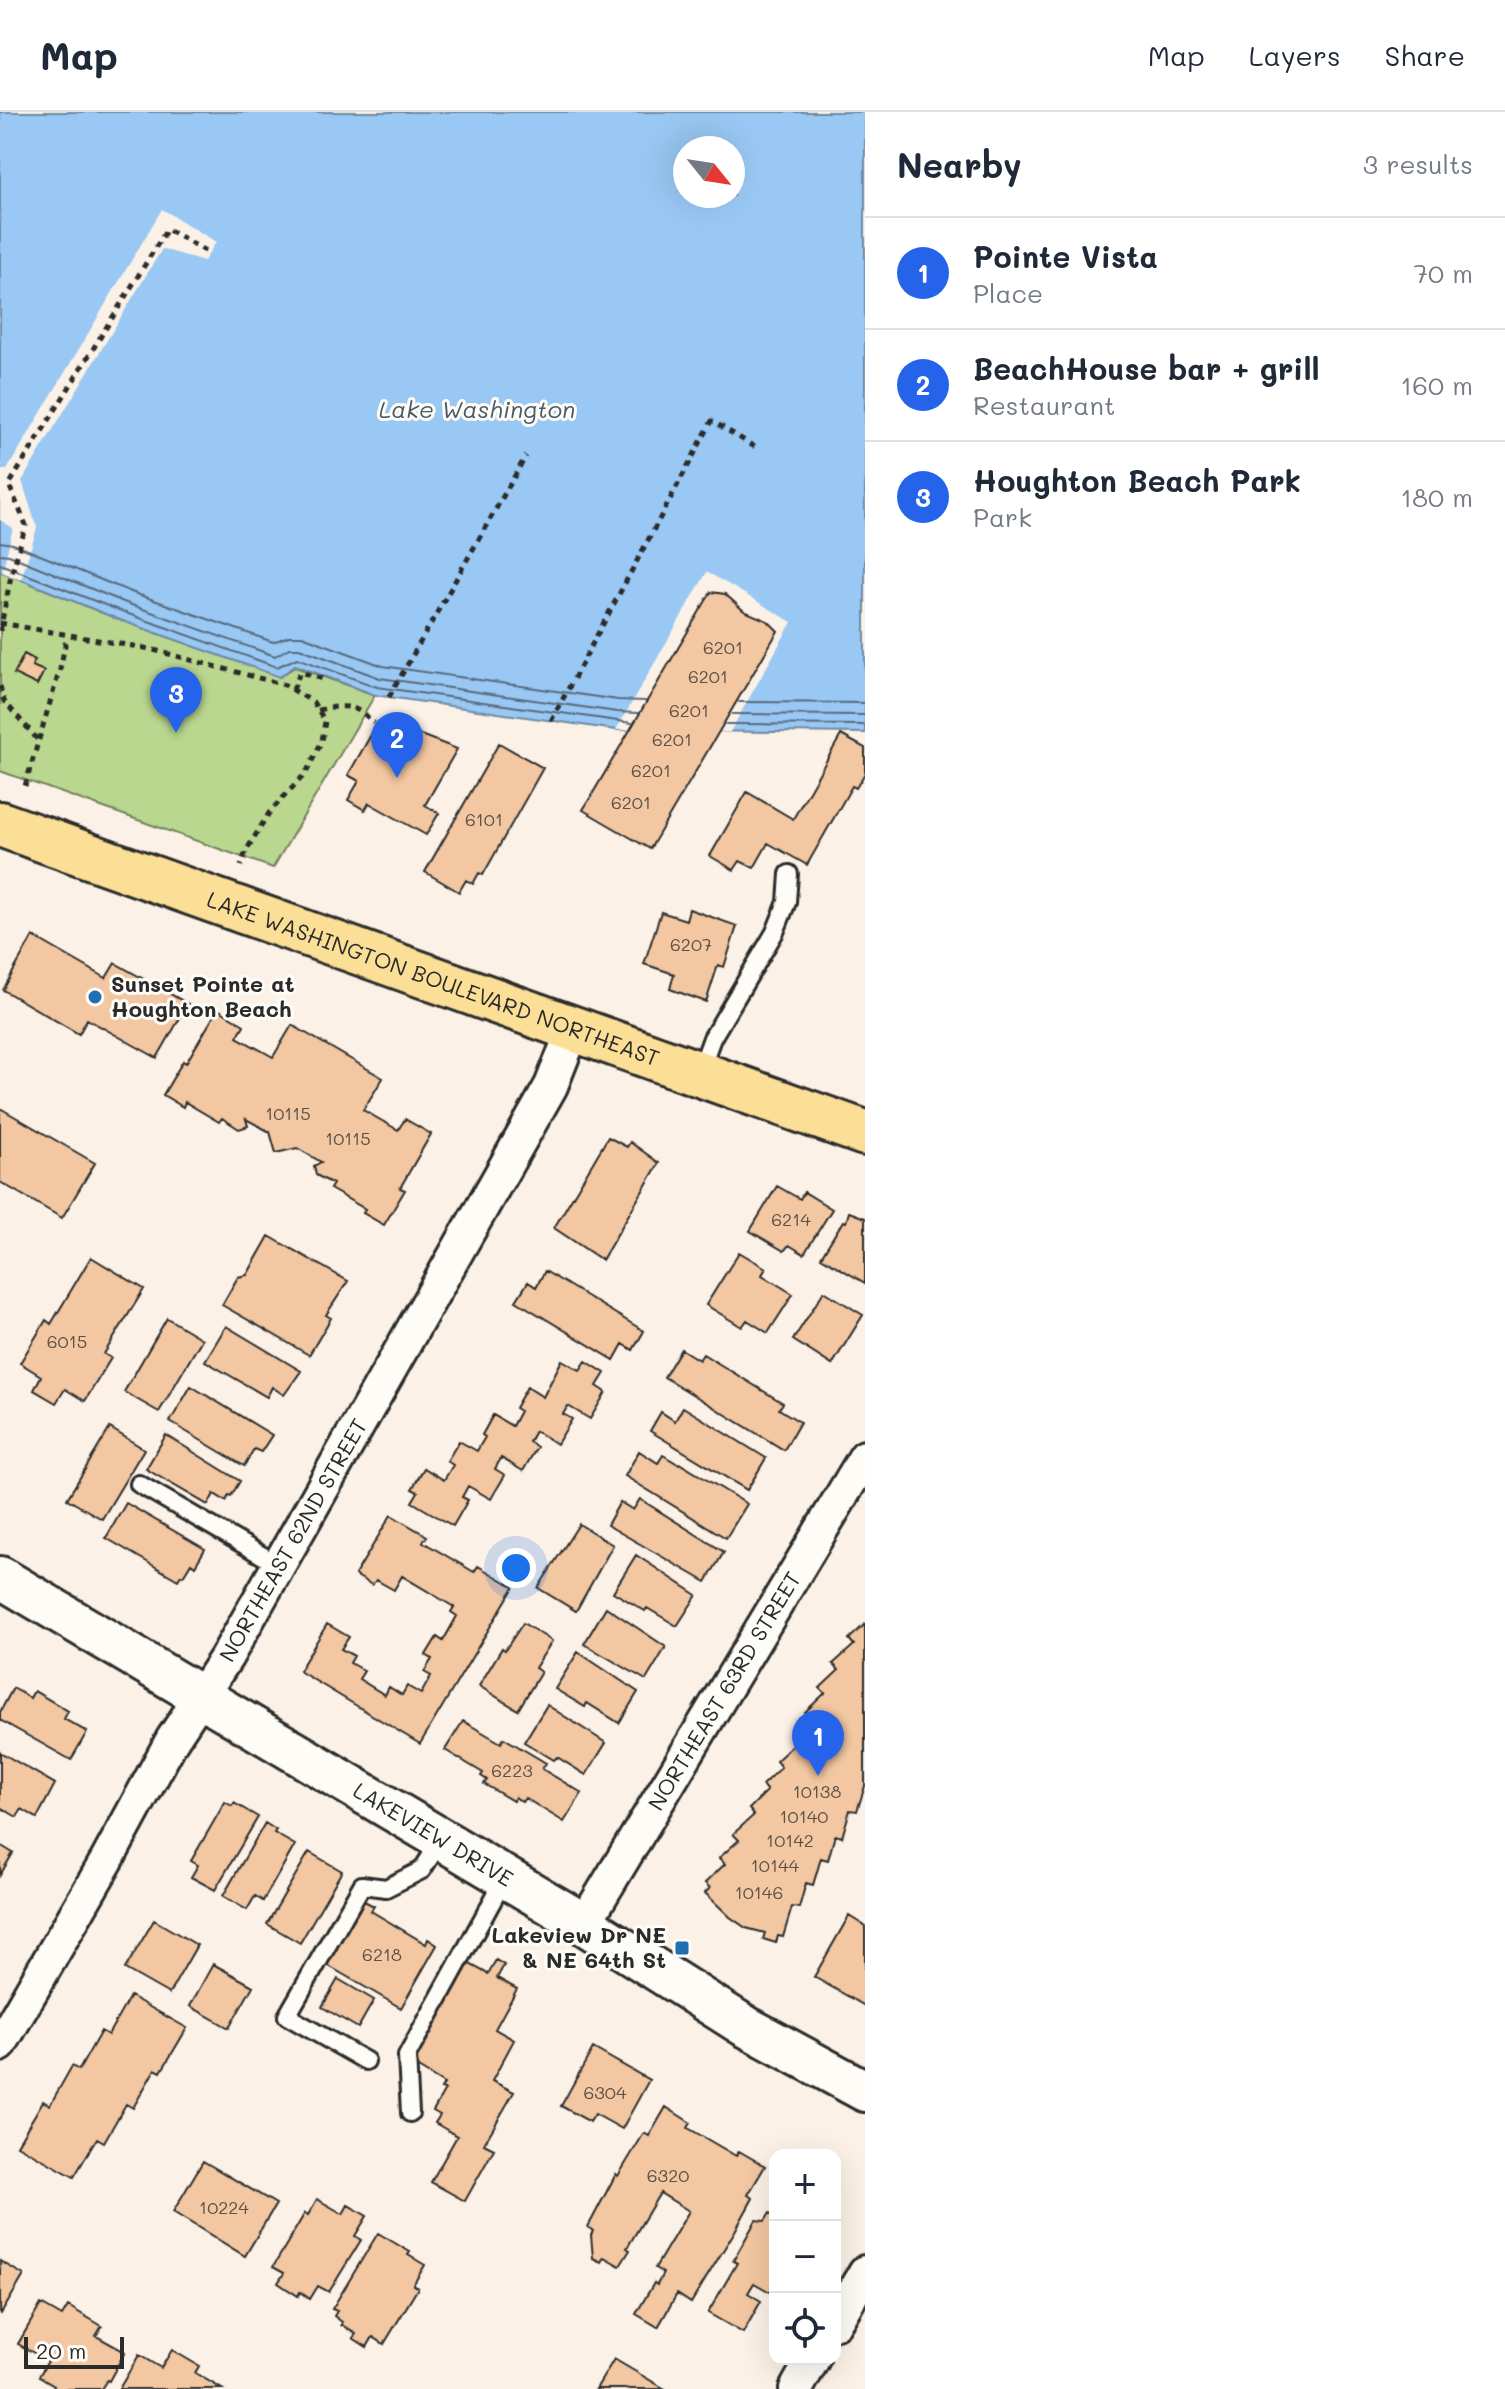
<!DOCTYPE html>
<html lang="en">
<head>
<meta charset="utf-8">
<style>
  body { margin:0; font-family:Mali,sans-serif; background:#f6f6f7; color:#1f2937 }
  .controls { position:absolute; right:24px; bottom:24px; display:grid; overflow:hidden; border-radius:16px; box-shadow:0 8px 32px #0002 }
  .controls button { width:72px; height:72px; display:grid; place-items:center; padding:0; border:0; border-bottom:2px solid #e0e1e3; background:#fff; color:#1f2937; font:40px sans-serif }
  .compass { position:absolute; left:673px; top:24px; width:72px; height:72px; border-radius:50%; background:#fff; box-shadow:0 8px 32px #0002; rotate:120deg }
  .scale { position:absolute; left:24px; bottom:20px; width:100px; box-sizing:border-box; padding-left:8px; border:4px solid #2b2b2b; border-top:0; font-size:22px; line-height:28px; white-space:nowrap; color:#2b2b2b; -webkit-text-stroke:6px #fdfcf7; paint-order:stroke }
  .you { position:absolute; left:516px; top:1456px; width:28px; height:28px; margin:-20px; border:6px solid #fff; border-radius:50%; background:#1a73e8; box-shadow:0 0 0 12px #1a73e833 }
  .badge { display:grid; place-items:center; width:52px; height:52px; border-radius:50%; background:#2563eb; color:#fff; font-size:26px; font-weight:700 }
  .pin { position:absolute; translate:-50% -66px; filter:drop-shadow(0 2px 4px #0008) }
  .pin::after { content:''; position:absolute; top:42px; width:28px; height:24px; background:inherit; clip-path:polygon(0 0,100% 0,50% 100%) }
  .list { margin:0; padding:0; list-style:none }
  h2 { display:flex; justify-content:space-between; align-items:center; height:104px; margin:0; padding:0 32px; font-size:34px }
  h2 small { font-size:26px; font-weight:400; color:#747a83 }
  .list li { display:grid; grid-template-columns:52px 1fr auto; gap:24px; align-items:center; box-sizing:border-box; height:112px; padding:0 32px; border-top:2px solid #e0e1e3 }
  .list b { display:block; font-size:30px; white-space:nowrap }
  .list p { margin:0; font-size:26px; white-space:nowrap; color:#747a83 }
  .list em { font-size:26px; font-style:normal; color:#747a83 }
  .icon { flex:none; width:44px; height:44px; fill:none; stroke:currentColor; stroke-width:2; stroke-linecap:round; stroke-linejoin:round }
  .map { position:relative; flex:none; width:865px; height:2277px; overflow:hidden }
  header { display:flex; align-items:center; gap:48px; box-sizing:border-box; height:112px; padding:0 40px; background:#fff; border-bottom:2px solid #e0e1e3 }
  header strong { font-size:38px }
  nav { display:flex; gap:44px; margin-inline-start:auto; font-size:28px }
  main { display:flex }
  aside { flex:1; background:#fff }
  .map>svg:first-child { display:block }
</style>
</head>
<body>
<header>
<strong>Map</strong>
<nav><a>Map</a><a>Layers</a><a>Share</a></nav>
</header>
<main>
<div class="map">
<svg width="865" height="2277" viewBox="0 0 865 2277">
  <rect width="100%" height="100%" fill="#fbf1e6"/>
  <filter id="ink" filterUnits="userSpaceOnUse"><feTurbulence type="fractalNoise" baseFrequency=".0125" numOctaves="2"/><feDisplacementMap in="SourceGraphic" scale="16" xChannelSelector="R" yChannelSelector="G"/><feConvolveMatrix kernelMatrix="1 2 1 2 8 2 1 2 1" color-interpolation-filters="sRGB"/></filter>
  <g filter="url(#ink)">
    <path fill="#bad78f" stroke="#72815d" stroke-width="2" d="M0 459 120 508 280 564 295 555 375 583 273 756 0 659Z"/>
    <path fill="#99c8f4" stroke="#6d89a4" stroke-width="2" fill-rule="evenodd" d="M0 0H865V621L616 618 375 583 295 553 280 565 120 508 0 459ZM685 36H733V84H685Z"/>
    <path fill="#fbf1e6" d="M162 97 216 130 204 149 162 137 22 369 37 416 21 468 2 460 13 416 0 408V358H7Z
      M707 460 792 510 730 620 616 618Z"/>
    <g fill="none" stroke-linecap="round" stroke-linejoin="round">
      <path stroke="#576a7b" stroke-width="2" d="M0 430 13 432 131 480 273 530 289 524H302L383 554 618 588 645 589
        M0 442 9 443 126 491 275 544 289 536H299L380 566 617 600 638 601
        M0 452 123 500 277 555 297 546 377 575 632 611
        M739 590 865 591
        M732 602 865 603
        M726 612 865 613"/>
    </g>
    <path fill="#f2c7a1" stroke="#2b2b2b" stroke-width="2" d="M711 480 725 482 744 499 768 509 778 519 650 737 583 698Z
      M24 542 35 548 32 554 44 559 37 573 14 562Z
      M387 610 457 637 425 693 439 701 426 723 369 691 365 698 348 688 359 669 348 663 372 621 378 624Z
      M841 623 865 636V661L856 676 852 674 807 753 768 731 754 756 740 749 734 758 710 744 747 680 793 707Z
      M499 631 543 656 483 763 479 761 473 772 466 768 459 780 425 760Z
      M689 797 737 814 724 855 718 853 706 890 670 877 674 862 644 852 661 800 686 808Z
      M33 824 106 866 115 851 188 892 157 946 87 907 79 922 3 878Z
      M218 897 244 913 237 925 273 945 292 913 383 966 363 998 398 1018 405 1007 431 1022 400 1076 405 1078 384 1113 363 1101 365 1097 330 1077 333 1072 316 1063 314 1054 321 1050 297 1036 276 1041 270 1020 246 1007 248 1014 239 1017 222 1006 219 1010 185 990 183 995 163 983 183 949 186 951Z
      M0 996 95 1051 62 1106 0 1070Z
      M608 1025 627 1035 630 1030 659 1051 602 1148 554 1116Z
      M777 1074 800 1087 804 1080 832 1097 804 1142 789 1133 784 1139 750 1119Z
      M849 1100 865 1106V1171L821 1145 843 1109 846 1110Z
      M269 1124 348 1169 326 1203 331 1206 309 1243 222 1193 238 1165 247 1163Z
      M739 1140 766 1156 762 1163 793 1182 768 1221 747 1208 742 1215 706 1193Z
      M91 1145 144 1177 104 1242 111 1246 85 1289 65 1277 56 1291 34 1278 41 1264 20 1251 46 1208 51 1212Z
      M545 1159 644 1219 633 1238 623 1232 614 1248 516 1189 528 1170 536 1175Z
      M824 1179 863 1203 832 1253 793 1228Z
      M167 1206 202 1227 159 1300 124 1280Z
      M226 1214 301 1259 284 1283 272 1275 267 1285 205 1249Z
      M681 1237 699 1248 703 1242 783 1291 779 1297 800 1310 784 1338 664 1265Z
      M562 1248 580 1258 586 1249 605 1261 597 1274 606 1280 590 1307 568 1294 563 1302 572 1307 557 1332 535 1319 529 1330 537 1335 523 1359 501 1346 495 1357 505 1363 491 1387 468 1374 462 1385 468 1388 453 1414 412 1390 418 1380 412 1377 424 1356 444 1368 453 1353 447 1349 459 1329 477 1339 485 1325 482 1323 493 1303 512 1314 520 1299 515 1296 527 1275 543 1285Z
      M191 1274 272 1323 261 1340 254 1337 244 1354 170 1310Z
      M683 1295 766 1346 747 1378 650 1319 661 1300 675 1309Z
      M110 1316 144 1337 102 1407 67 1387Z
      M166 1323 240 1369 231 1384 229 1383 226 1389 214 1382 208 1393 146 1357Z
      M639 1339 658 1351 663 1343 678 1352 679 1351 747 1392 726 1426 625 1364Z
      M640 1387 724 1440 706 1470 607 1413 620 1390 633 1398Z
      M126 1391 205 1437 195 1454 191 1451 183 1464 181 1463 178 1468 106 1426Z
      M391 1403 427 1424 423 1430 474 1460 478 1454 514 1475 420 1632 299 1559 327 1512 349 1525 341 1537 354 1544 350 1551 364 1559 359 1567 385 1583 389 1575 402 1583 407 1574 421 1582 431 1564 424 1560 432 1547 426 1543 437 1525 443 1529 457 1504 451 1500 454 1495 402 1464 394 1478 376 1468 372 1473 355 1463Z
      M579 1412 613 1433 576 1499 538 1476Z
      M636 1443 697 1483 677 1514 647 1496 645 1499 613 1480Z
      M606 1495 666 1535 646 1568 584 1532Z
      M523 1511 552 1529 535 1556 541 1560 518 1598 479 1574 502 1536 505 1538Z
      M865 1512V1674L857 1699 850 1698 842 1725 835 1723 828 1748 821 1746 813 1773 806 1771 799 1796 792 1795 783 1825 778 1824 776 1831 763 1827 765 1821 746 1816 730 1805 705 1781 710 1776 705 1771 725 1752 719 1746 739 1728 733 1722 754 1703 749 1697 767 1679 762 1673 781 1655 776 1649 796 1630 791 1625 810 1606 805 1600 825 1581 820 1576 839 1558 833 1552 854 1533 849 1527Z
      M578 1540 638 1580 619 1611 587 1591 585 1595 555 1577Z
      M13 1576 30 1586 34 1579 68 1599 64 1607 87 1620 71 1648 0 1608V1600Z
      M547 1593 606 1631 586 1663 557 1645 554 1648 524 1630Z
      M463 1609 501 1631 504 1626 546 1651 542 1657 582 1681 564 1710 525 1686 522 1690 515 1685 513 1689 484 1672 487 1668 481 1664 483 1661 445 1638Z
      M0 1640 55 1672 37 1706 22 1697 17 1705 0 1695Z
      M225 1690 232 1694 234 1691 258 1705 215 1778 191 1765 198 1753 191 1749Z
      M265 1711 276 1718 274 1721 295 1733 263 1789 255 1784 247 1798 223 1784Z
      M0 1733 13 1741 0 1763Z
      M309 1740 342 1759 300 1831 267 1812Z
      M364 1789 374 1794 371 1799 426 1832 428 1827 437 1833 401 1896 327 1853Z
      M849 1804 865 1814V1894L814 1865Z
      M154 1808 197 1833 169 1882 125 1857Z
      M496 1848 504 1853 497 1866 517 1877 495 1917 514 1928 492 1969 514 1980 484 2032 494 2037 465 2089 431 2070 457 2024 435 2011 440 2003 433 1999 445 1978 441 1977 444 1972 410 1951 466 1850 488 1862Z
      M213 1852 253 1874 229 1916 190 1894Z
      M338 1867 374 1888 358 1916 322 1895Z
      M130 1884 187 1916 161 1960 155 1957 133 1996 126 1992 104 2030 97 2026 74 2065 17 2033 43 1989 50 1993 72 1954 79 1958 101 1919 108 1923Z
      M593 1936 649 1968 622 2017 595 2002 590 2010 561 1994Z
      M666 1995 691 2011 688 2016 736 2044 739 2039 765 2054 748 2083 753 2086 735 2119 691 2191 677 2182 658 2215 636 2202 654 2171 657 2173 663 2161 655 2156 689 2099 660 2081 627 2136 630 2138 620 2154 604 2145 601 2150 593 2146 591 2123 593 2119 588 2115 616 2062 618 2064 644 2021 649 2024Z
      M203 2049 276 2092 245 2144 173 2100Z
      M317 2087 343 2102 348 2093 367 2104 355 2124 361 2128 329 2180 318 2174 310 2187 300 2180 298 2184 278 2171 284 2161 273 2155 305 2101 308 2103Z
      M770 2101 775 2104V2172L770 2180 754 2171 748 2181 761 2189 743 2221 708 2201 737 2151 733 2149 756 2108 765 2109Z
      M378 2121 410 2140 408 2143 425 2153 413 2173 418 2176 384 2232 373 2225 367 2235 353 2226 356 2222 341 2213 342 2210 334 2204 337 2199 332 2197Z
      M0 2149 24 2163 1 2202 0 2201Z
      M41 2192 62 2204 68 2194 102 2214 96 2224 125 2240 109 2269 107 2268 101 2277H52L54 2273 39 2264 48 2249 18 2232Z
      M172 2238 199 2254 195 2261 222 2277H119L139 2243 161 2256Z
      M614 2247 665 2277H596Z"/>
    <g fill="none" stroke-linecap="round" stroke-linejoin="round">
      <g stroke="#2b2b2b" stroke-width="22">
        <path id="service" d="M700 959 712 926 775 820 787 790 789 762
          M139 1372 277 1452
          M366 1949 287 1904 362 1773 386 1776 422 1758 441 1728
          M410 2001 407 1944 505 1766"/>
      </g>
      <g stroke="#2b2b2b" stroke-width="38">
        <g id="minor">
          <path id="s1" d="M584 1812 865 1345"/>
          <path id="s2" d="M0 1933 107 1748 172 1628 226 1546 551 974 573 918"/>
          <path d="M835 2211 865 2160"/>
          <path d="M796 2277 813 2247"/>
        </g>
      </g>
      <g stroke="#2b2b2b" stroke-width="46">
        <g id="tertiary">
          <path id="s3" d="M0 1465 584 1812 745 1914 865 1979"/>
        </g>
      </g>
      <g stroke="#2b2b2b" stroke-width="50">
        <g id="primary">
          <path id="s4" d="M0 712 865 1021"/>
        </g>
      </g>
      <path stroke="#2b2b2b" stroke-width="5" stroke-dasharray="6 6" stroke-linecap="butt" d="M0 511 150 537 285 573 313 590 325 609 322 629 306 661 269 701 246 739 241 754
        M0 519 11 464 26 413 9 373 167 117 209 141
        M0 574 4 589 38 628
        M293 578 300 560 326 568
        M389 585 526 344
        M318 598C345 593 354 591 374 611
        M551 609 712 309 755 335
        M25 674 60 557 67 524"/>
      <use href="#service" stroke="#fdfcf7" stroke-width="16"/>
      <use href="#minor" stroke="#fdfcf7" stroke-width="32"/>
      <use href="#tertiary" stroke="#fdfcf7" stroke-width="40"/>
      <use href="#primary" stroke="#fbdf96" stroke-width="44"/>
    </g>
  </g>
  <g fill="#1f6fb2" stroke="#fdfcf7" stroke-width="3">
    <circle cx="95" cy="885" r="8"/>
    <rect x="674" y="1828" width="16" height="16" rx="4"/>
  </g>
  <g text-anchor="middle" stroke-width="6" stroke-linejoin="round" paint-order="stroke">
    <g font-size="18" fill="#5d5248">
      <text x="723" y="542">6201</text>
      <text x="708" y="571">6201</text>
      <text x="689" y="605">6201</text>
      <text x="672" y="634">6201</text>
      <text x="651" y="665">6201</text>
      <text x="631" y="697">6201</text>
      <text x="484" y="714">6101</text>
      <text x="691" y="839">6207</text>
      <text x="288" y="1008">10115</text>
      <text x="348" y="1033">10115</text>
      <text x="791" y="1114">6214</text>
      <text x="67" y="1236">6015</text>
      <text x="512" y="1665">6223</text>
      <text x="817" y="1686">10138</text>
      <text x="804" y="1711">10140</text>
      <text x="790" y="1735">10142</text>
      <text x="775" y="1760">10144</text>
      <text x="759" y="1787">10146</text>
      <text x="382" y="1849">6218</text>
      <text x="605" y="1987">6304</text>
      <text x="668" y="2070">6320</text>
      <text x="224" y="2102">10224</text>
    </g>
    <g font-size="22" fill="#2b2b2b" stroke="#fdfcf7">
      <text dy="8" stroke="none"><textPath href="#s4" startOffset="460">LAKE WASHINGTON BOULEVARD NORTHEAST</textPath></text>
      <text dy="8" stroke="none"><textPath href="#s2" startOffset="584">NORTHEAST 62ND STREET</textPath></text>
      <text dy="8" stroke="none"><textPath href="#s1" startOffset="272">NORTHEAST 63RD STREET</textPath></text>
      <text dy="8" stroke="none"><textPath href="#s3" startOffset="504">LAKEVIEW DRIVE</textPath></text>
    </g>
    <g font-size="22" font-weight="bold" fill="#2b2b2b" stroke="#fdfcf7" text-anchor="start">
      <text x="111" y="880">Sunset Pointe at<tspan x="111" dy="25">Houghton Beach</tspan></text>
      <text x="666" y="1831" text-anchor="end">Lakeview Dr NE<tspan x="666" dy="25">&amp; NE 64th St</tspan></text>
    </g>
    <g font-size="24" font-style="italic" fill="#4c5a67" stroke="#fdfcf7">
      <text x="477" y="306">Lake Washington</text>
    </g>
  </g>
</svg>
<div class="controls">
<button>+</button>
<button>−</button>
<button><svg class="icon" aria-label="locate" viewBox="0 0 24 24"><circle cx="12" cy="12" r="6"/><path d="M12 2v4M12 18v4M2 12h4M18 12h4"/></svg></button>
</div>
<svg class="compass" viewBox="-18 -18 36 36"><path d="M0-13l5 13h-10z" fill="#e53935"/><path d="M0 13l5-13h-10z" fill="#747a83"/></svg>
<div class="scale">20 m</div>
<div class="you"></div>
<div class="pin badge" style="left:818px;top:1664px">1</div>
<div class="pin badge" style="left:397px;top:666px">2</div>
<div class="pin badge" style="left:176px;top:621px">3</div>
</div>
<aside>
<h2>Nearby<small>3 results</small></h2>
<ul class="list">
<li><span class="badge">1</span><div><b>Pointe Vista</b><p>Place</p></div><em>70 m</em></li>
<li><span class="badge">2</span><div><b>BeachHouse bar + grill</b><p>Restaurant</p></div><em>160 m</em></li>
<li><span class="badge">3</span><div><b>Houghton Beach Park</b><p>Park</p></div><em>180 m</em></li>
</ul>
</aside>
</main>
</body>
</html>
